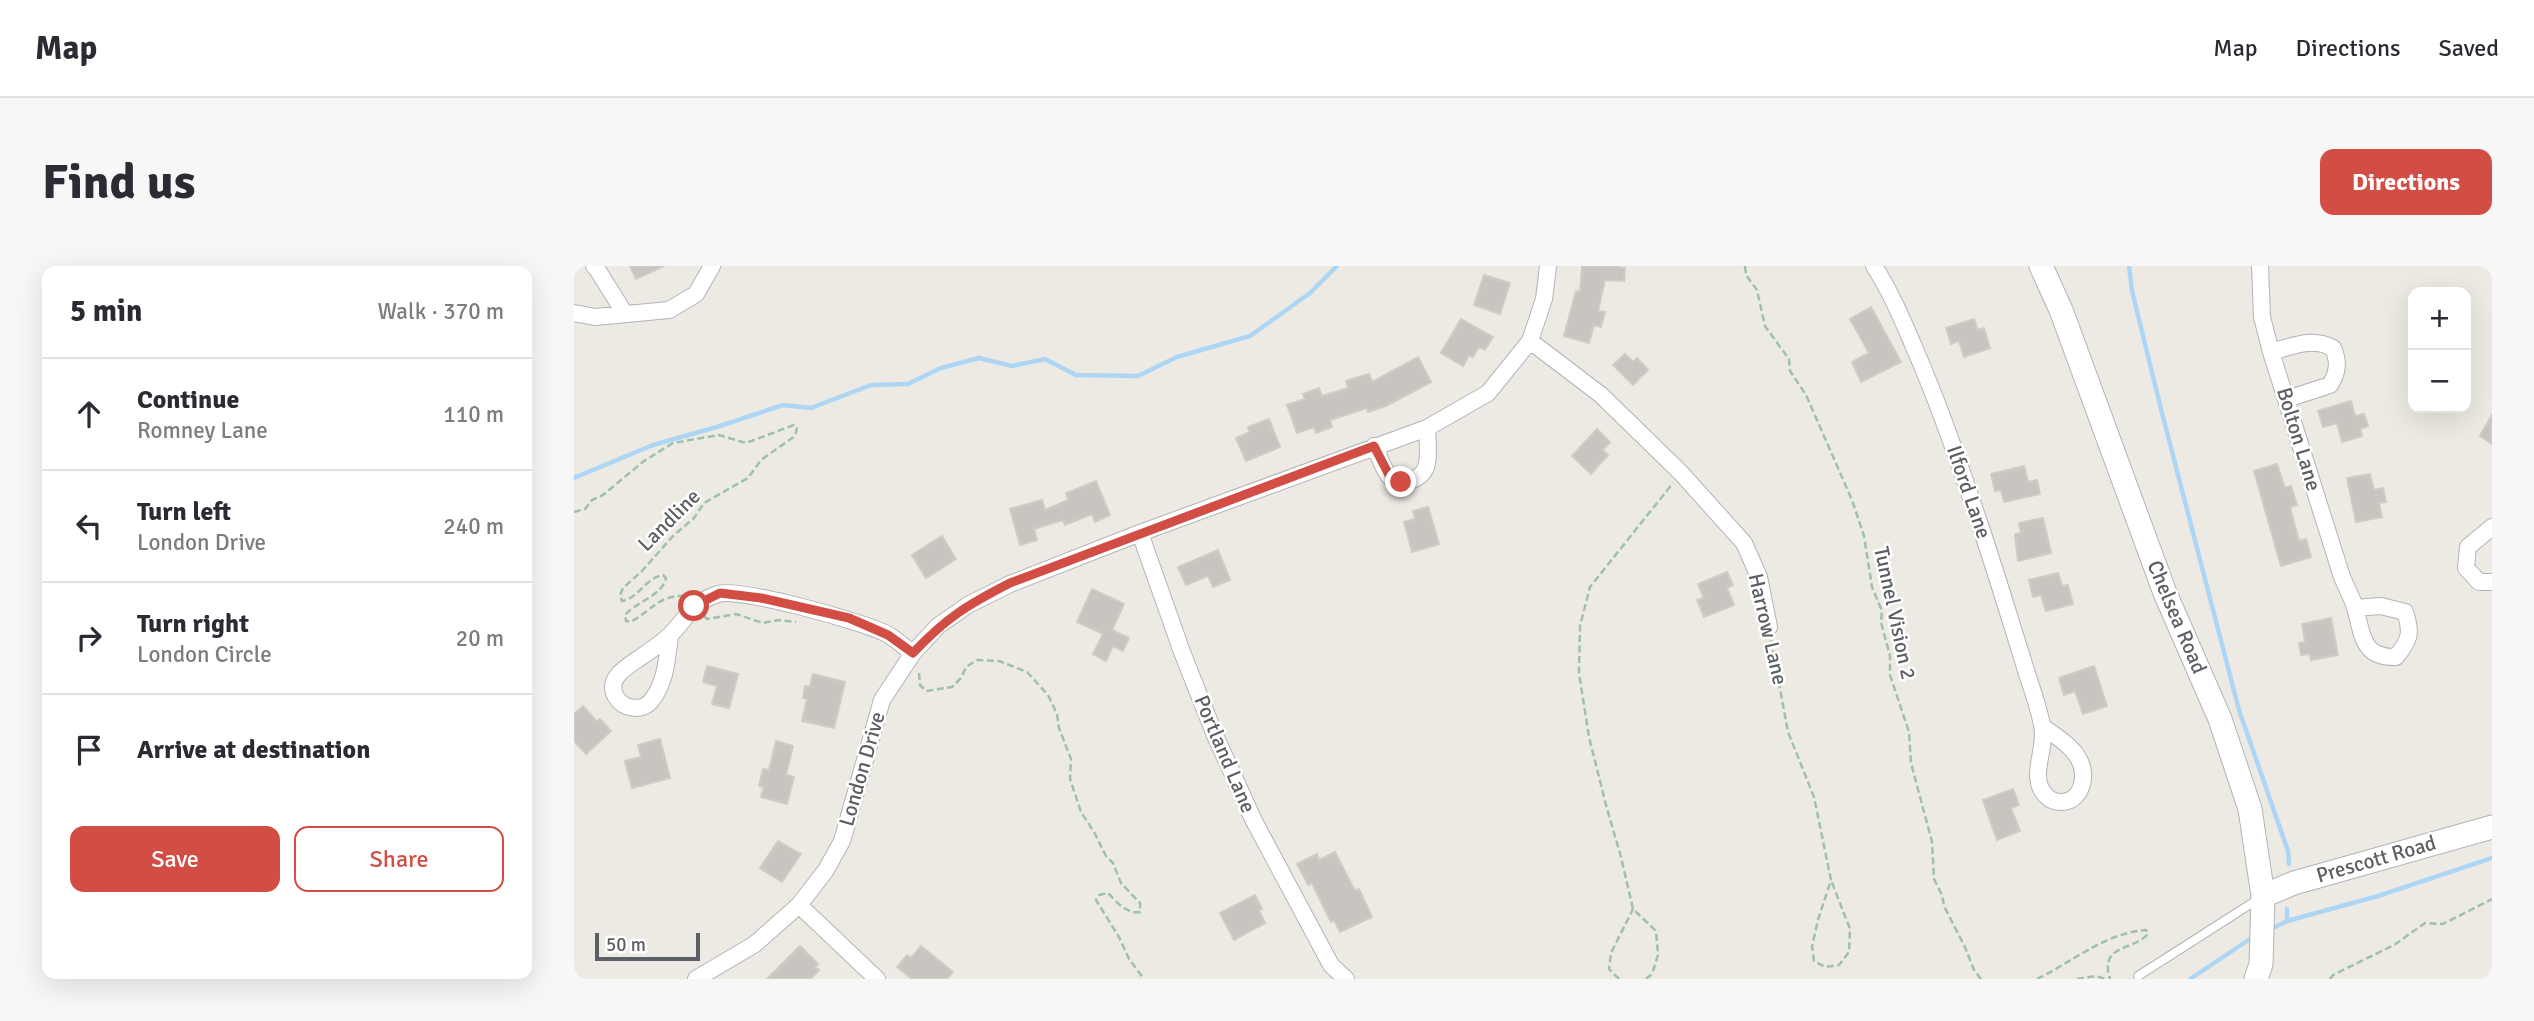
<!DOCTYPE html>
<html lang="en">
<head>
<meta charset="utf-8">
<style>
  body { margin:0; font-family:Signika,sans-serif; background:#f7f7f7; color:#2b2b33 }
  .controls { position:absolute; right:21px; top:21px; display:grid; overflow:hidden; border-radius:14px; box-shadow:0 7px 28px #0002 }
  .controls button { width:63px; height:63px; display:grid; place-items:center; padding:0; border:0; border-bottom:2px solid #e1e1e2; background:#fff; color:#2b2b33; font:35px sans-serif }
  .scale { position:absolute; left:21px; bottom:18px; width:105px; box-sizing:border-box; padding-left:7px; border:4px solid #5c5f63; border-top:0; font-size:19px; line-height:24px; white-space:nowrap; color:#5c5f63; -webkit-text-stroke:5px #fff; paint-order:stroke }
  .stop { position:absolute; width:21px; height:21px; margin:-16px; border:5px solid #d24d44; border-radius:50%; background:#fff }
  .stop.end { background:#d24d44; border-color:#fff; box-shadow:0 2px 7px #0008 }
  .list { margin:0; padding:0; list-style:none }
  h2 { display:flex; justify-content:space-between; align-items:center; height:91px; margin:0; padding:0 28px; font-size:30px }
  h2 small { font-size:23px; font-weight:400; color:#7c7c81 }
  .list li { display:grid; grid-template-columns:46px 1fr auto; gap:21px; align-items:center; box-sizing:border-box; height:112px; padding:0 28px; border-top:2px solid #e1e1e2 }
  .list b { display:block; font-size:26px; white-space:nowrap }
  .list p { margin:0; font-size:23px; white-space:nowrap; color:#7c7c81 }
  .list em { font-size:23px; font-style:normal; color:#7c7c81 }
  .actions { display:flex; gap:14px; padding:21px 28px }
  .actions a { flex:1; padding:16px 0; border:2px solid #d24d44; border-radius:14px; text-align:center; font-size:24px; color:#d24d44 }
  .actions .main { background:#d24d44; color:#fff }
  .icon { flex:none; width:38px; height:38px; fill:none; stroke:currentColor; stroke-width:2; stroke-linecap:round; stroke-linejoin:round }
  .map { position:relative; flex:none; width:1918px; height:713px; overflow:hidden; border-radius:14px }
  header { display:flex; align-items:center; gap:42px; box-sizing:border-box; height:98px; padding:0 35px; background:#fff; border-bottom:2px solid #e1e1e2 }
  header strong { font-size:33px }
  nav { display:flex; gap:38px; margin-inline-start:auto; font-size:24px }
  .intro { display:flex; align-items:center; justify-content:space-between; box-sizing:border-box; height:168px; padding:0 42px }
  h1 { margin:0; font-size:49px }
  .button { padding:18px 32px; border-radius:14px; background:#d24d44; color:#fff; font-size:24px; font-weight:700 }
  main { display:flex; gap:42px; padding:0 42px }
  aside { flex:1; background:#fff; border-radius:14px; box-shadow:0 7px 28px #0002 }
  .map>svg:first-child { display:block }
</style>
</head>
<body>
<header>
<strong>Map</strong>
<nav><a>Map</a><a>Directions</a><a>Saved</a></nav>
</header>
<div class="intro"><h1>Find us</h1><a class="button">Directions</a></div>
<main>
<aside>
<h2>5 min<small>Walk · 370 m</small></h2>
<ul class="list">
<li><svg class="icon" aria-label="ahead" viewBox="0 0 24 24"><path d="M12 20V5M6 11l6-6 6 6"/></svg><div><b>Continue</b><p>Romney Lane</p></div><em>110 m</em></li>
<li><svg class="icon" aria-label="left" viewBox="0 0 24 24"><path d="M17 20v-9H6M10 6l-5 5 5 5"/></svg><div><b>Turn left</b><p>London Drive</p></div><em>240 m</em></li>
<li><svg class="icon" aria-label="right" viewBox="0 0 24 24"><path d="M7 20v-9h11M14 6l5 5-5 5"/></svg><div><b>Turn right</b><p>London Circle</p></div><em>20 m</em></li>
<li><svg class="icon" aria-label="arrive" viewBox="0 0 24 24"><path d="M6 21V4h12l-3 4 3 4H6"/></svg><div><b>Arrive at destination</b></div></li>
</ul>
<div class="actions"><a class="main">Save</a><a>Share</a></div>
</aside>
<div class="map">
<svg width="1918" height="713" viewBox="0 0 1918 713">
  <rect width="100%" height="100%" fill="#edeae4"/>
  <g fill="none" stroke-linecap="round" stroke-linejoin="round">
    <path stroke="#add6f4" stroke-width="4.5" d="M1555 0 1558 25 1588 147 1665 444 1714 585 1715 598
      M0 212 79 179 143 161 209 139 237 142 297 119 334 118 367 102 405 92 438 100 471 93 502 109 564 110 603 91 676 70 736 27 763 0
      M1713 655V643
      M1701 661 1713 655 1804 630 1918 592
      M1616 713 1676 673"/>
  </g>
  <path fill="#c8c5c1" stroke="#d0ccc3" stroke-width="2" d="M56 0H90L62 13Z
    M1008 0H1046L1045 2H1051L1050 15 1031 14 1024 45 1031 46 1027 61 1020 59 1015 77 990 70 1002 25 1006 26Z
    M910 9 936 17 926 48 900 39Z
    M1297 41 1327 96 1287 116 1278 96 1295 87 1276 53Z
    M887 53 919 71 911 84 905 81 899 91 895 89 889 100 867 87Z
    M1400 53 1404 64 1410 62 1416 82 1390 91 1385 75 1377 78 1372 62Z
    M1051 88 1059 96 1063 92 1074 104 1059 119 1039 99Z
    M844 91 857 116 812 140 794 146 793 142 756 154 758 161 742 167 740 161 723 167 713 139 731 133 729 128 745 122 748 130 774 122 772 115 795 108 798 116Z
    M1777 135 1781 150 1790 148 1794 160 1786 163 1788 170 1768 176 1763 157 1749 161 1744 145Z
    M1918 149V178L1906 170Z
    M695 153 706 181 672 195 662 172 676 166 674 161Z
    M1023 163 1036 176 1029 184 1034 189 1017 208 998 190Z
    M1703 198 1711 222 1717 220 1723 239 1716 241 1725 275 1732 273 1737 291 1707 300 1680 205Z
    M1450 200 1454 216 1463 214 1466 228 1430 236 1427 224 1421 225 1417 208Z
    M1796 208 1800 224 1809 222 1812 236 1805 237 1808 251 1782 256 1773 212Z
    M522 215 536 249 521 256 518 248 491 259 489 254 460 263 463 274 446 279 436 243 468 234 471 244 494 234 492 227Z
    M854 241 865 278 838 286 830 256 841 253 839 245Z
    M1469 252 1477 287 1444 295 1441 268 1447 267 1445 257Z
    M368 270 382 293 352 312 338 289Z
    M644 284 656 314 639 321 634 310 612 319 604 301Z
    M1153 306 1159 319 1153 322 1160 339 1130 351 1123 334 1130 332 1124 318Z
    M1484 307 1488 320 1494 319 1499 338 1472 345 1467 329 1459 331 1455 314Z
    M518 323 550 338 538 364 555 372 549 385 539 380 532 395 519 388 529 368 503 356Z
    M1757 352 1764 389 1737 394 1736 388 1727 389 1725 377 1731 376 1728 358Z
    M133 400 164 408 155 442 138 438 143 420 129 416Z
    M1520 400 1533 440 1509 448 1501 425 1490 429 1485 412Z
    M239 408 271 416 260 462 228 455 233 433 229 432 231 420 236 421Z
    M9 440 23 456 26 453 37 465 12 488 0 475V448Z
    M86 473 96 512 58 522 51 495 67 491 64 479Z
    M202 475 219 480 212 509 220 511 213 538 187 531 190 521 185 520 189 503 195 504Z
    M1439 523 1445 539 1437 542 1446 565 1423 574 1409 534Z
    M204 575 227 588 208 616 186 602Z
    M761 586 781 625 785 623 798 651 766 666 760 654 757 656 738 617 734 619 723 598 743 588 745 594Z
    M681 629 688 643 685 644 691 657 660 674 646 647Z
    M226 680 244 698 241 701 245 704 236 713H193Z
    M347 680 379 706 373 713H338L323 701 333 689 337 692Z"/>
  <g fill="none" stroke-linecap="round" stroke-linejoin="round">
    <g stroke="#b1b4b7" stroke-width="10">
      <path id="lane" d="M1564 710 1686 632"/>
    </g>
    <g stroke="#b1b4b7" stroke-width="18">
      <path id="street" d="M20 0 23 3 51 48
        M1300 0C1317 26 1328 53 1340 81 1365 138 1385 197 1405 256 1421 303 1435 350 1450 398 1456 418 1464 438 1468 459 1472 477 1463 495 1464 511 1467 546 1511 544 1509 507 1508 486 1485 472 1469 461
        M1686 0 1688 51 1697 86 1768 311C1772 321 1778 331 1781 342 1789 368 1787 392 1822 391 1836 374 1838 367 1831 346L1807 340 1781 342
        M0 47 21 51 95 44 122 28 138 0
        M956 75 1027 129 1107 207 1170 277 1185 311 1195 361
        M1697 86C1719 80 1738 71 1759 82 1765 96 1764 106 1756 119L1713 133
        M800 180C805 189 809 203 815 210 826 221 847 215 852 201 856 191 853 173 853 162
        M1918 261 1894 281 1892 302 1905 316H1918
        M566 267 608 386 640 467 680 555 757 699 772 713
        M96 370C93 392 92 417 77 435 68 446 49 443 42 431 31 412 54 400 67 391 77 384 88 377 96 369 114 351 117 337 144 328 165 321 290 356 313 368 322 373 330 381 339 387
        M225 639 303 713
        M122 713 181 678 225 639 252 604 268 575 308 434 339 387 364 360 394 339 436 318 566 267 853 162 914 127 956 75 970 33 974 0"/>
    </g>
    <g stroke="#b0b3b7" stroke-width="25">
      <path id="secondary" d="M1467 0 1487 44 1591 327 1646 453 1676 543 1689 630 1687 698 1682 713
        M1689 630 1720 617 1918 561"/>
    </g>
    <path stroke="#9ec1a7" stroke-width="2.5" stroke-dasharray="7 3.5" stroke-linecap="butt" d="M1171 0 1172 9 1183 24 1191 60 1215 93 1216 105 1232 129 1278 234 1290 270 1298 321 1308 345 1307 356 1316 390V409L1335 466 1337 497 1358 576 1360 613 1368 629 1370 640 1391 681 1400 704 1407 713
      M0 246 11 243 18 234 29 229 70 195 99 177 145 169 172 177 220 159 223 162 221 170 187 194 174 212 130 237 120 252 99 270 68 305 49 322 46 329 48 335C65 332 71 312 89 309L92 312C89 329 62 336 51 349L52 355 56 356C77 346 84 328 113 330
      M130 350 133 353 162 348 189 357 205 354 222 356
      M1197 374 1214 466 1240 531 1257 614 1244 654 1238 680 1240 695 1251 701 1265 699 1275 686 1276 663 1257 614
      M345 407 346 419 352 425 378 421 387 412 392 401 403 394 425 395 453 406 474 429 483 448 485 462 497 493 496 513 507 546 520 566 532 590 539 597 547 617 566 637V646C552 648 543 636 534 627L525 629 522 634 545 671 555 693 570 713
      M1045 713 1035 703 1037 687 1059 643
      M1072 713 1078 708 1084 689 1082 665 1059 643 1047 591 1032 539 1015 471 1005 407 1006 360 1016 321 1099 217
      M1463 713C1498 696 1531 667 1572 664L1574 668C1559 685 1525 678 1536 713
      M1503 713 1522 710 1531 713
      M1756 713 1759 709 1820 679 1851 657 1869 658 1918 633"/>
    <use href="#lane" stroke="#fff" stroke-width="8"/>
    <use href="#street" stroke="#fff" stroke-width="16"/>
    <use href="#secondary" stroke="#fff" stroke-width="23"/>
  </g>
  <g fill="none" stroke-linecap="round" stroke-linejoin="round">
    <path stroke="#d24d44" stroke-width="9" d="M120 340 146 327 187 332 275 352 314 369 339 387C372 352 393 339 436 317L800 180 816 211 827 216"/>
  </g>
  <g text-anchor="middle" stroke-width="5" stroke-linejoin="round" paint-order="stroke">
    <g font-size="21" fill="#5c5f63" stroke="#fff">
      <text transform="translate(1725 173) rotate(73)" y="7">Bolton Lane</text>
      <text transform="translate(1395 226) rotate(71)" y="7">Ilford Lane</text>
      <text transform="translate(95 254) rotate(-45)" y="7">Landline</text>
      <text transform="translate(1321 347) rotate(78)" y="7">Tunnel Vision 2</text>
      <text transform="translate(1603 351) rotate(67)" y="7">Chelsea Road</text>
      <text transform="translate(1194 363) rotate(77)" y="7">Harrow Lane</text>
      <text transform="translate(651 488) rotate(67)" y="7">Portland Lane</text>
      <text transform="translate(288 503) rotate(-74)" y="7">London Drive</text>
      <text transform="translate(1802 593) rotate(-16)" y="7">Prescott Road</text>
    </g>
  </g>
</svg>
<div class="controls">
<button>+</button>
<button>−</button>
</div>
<div class="scale">50 m</div>
<div class="stop" style="left:120px;top:340px"></div>
<div class="stop end" style="left:827px;top:216px"></div>
</div>
</main>
</body>
</html>
